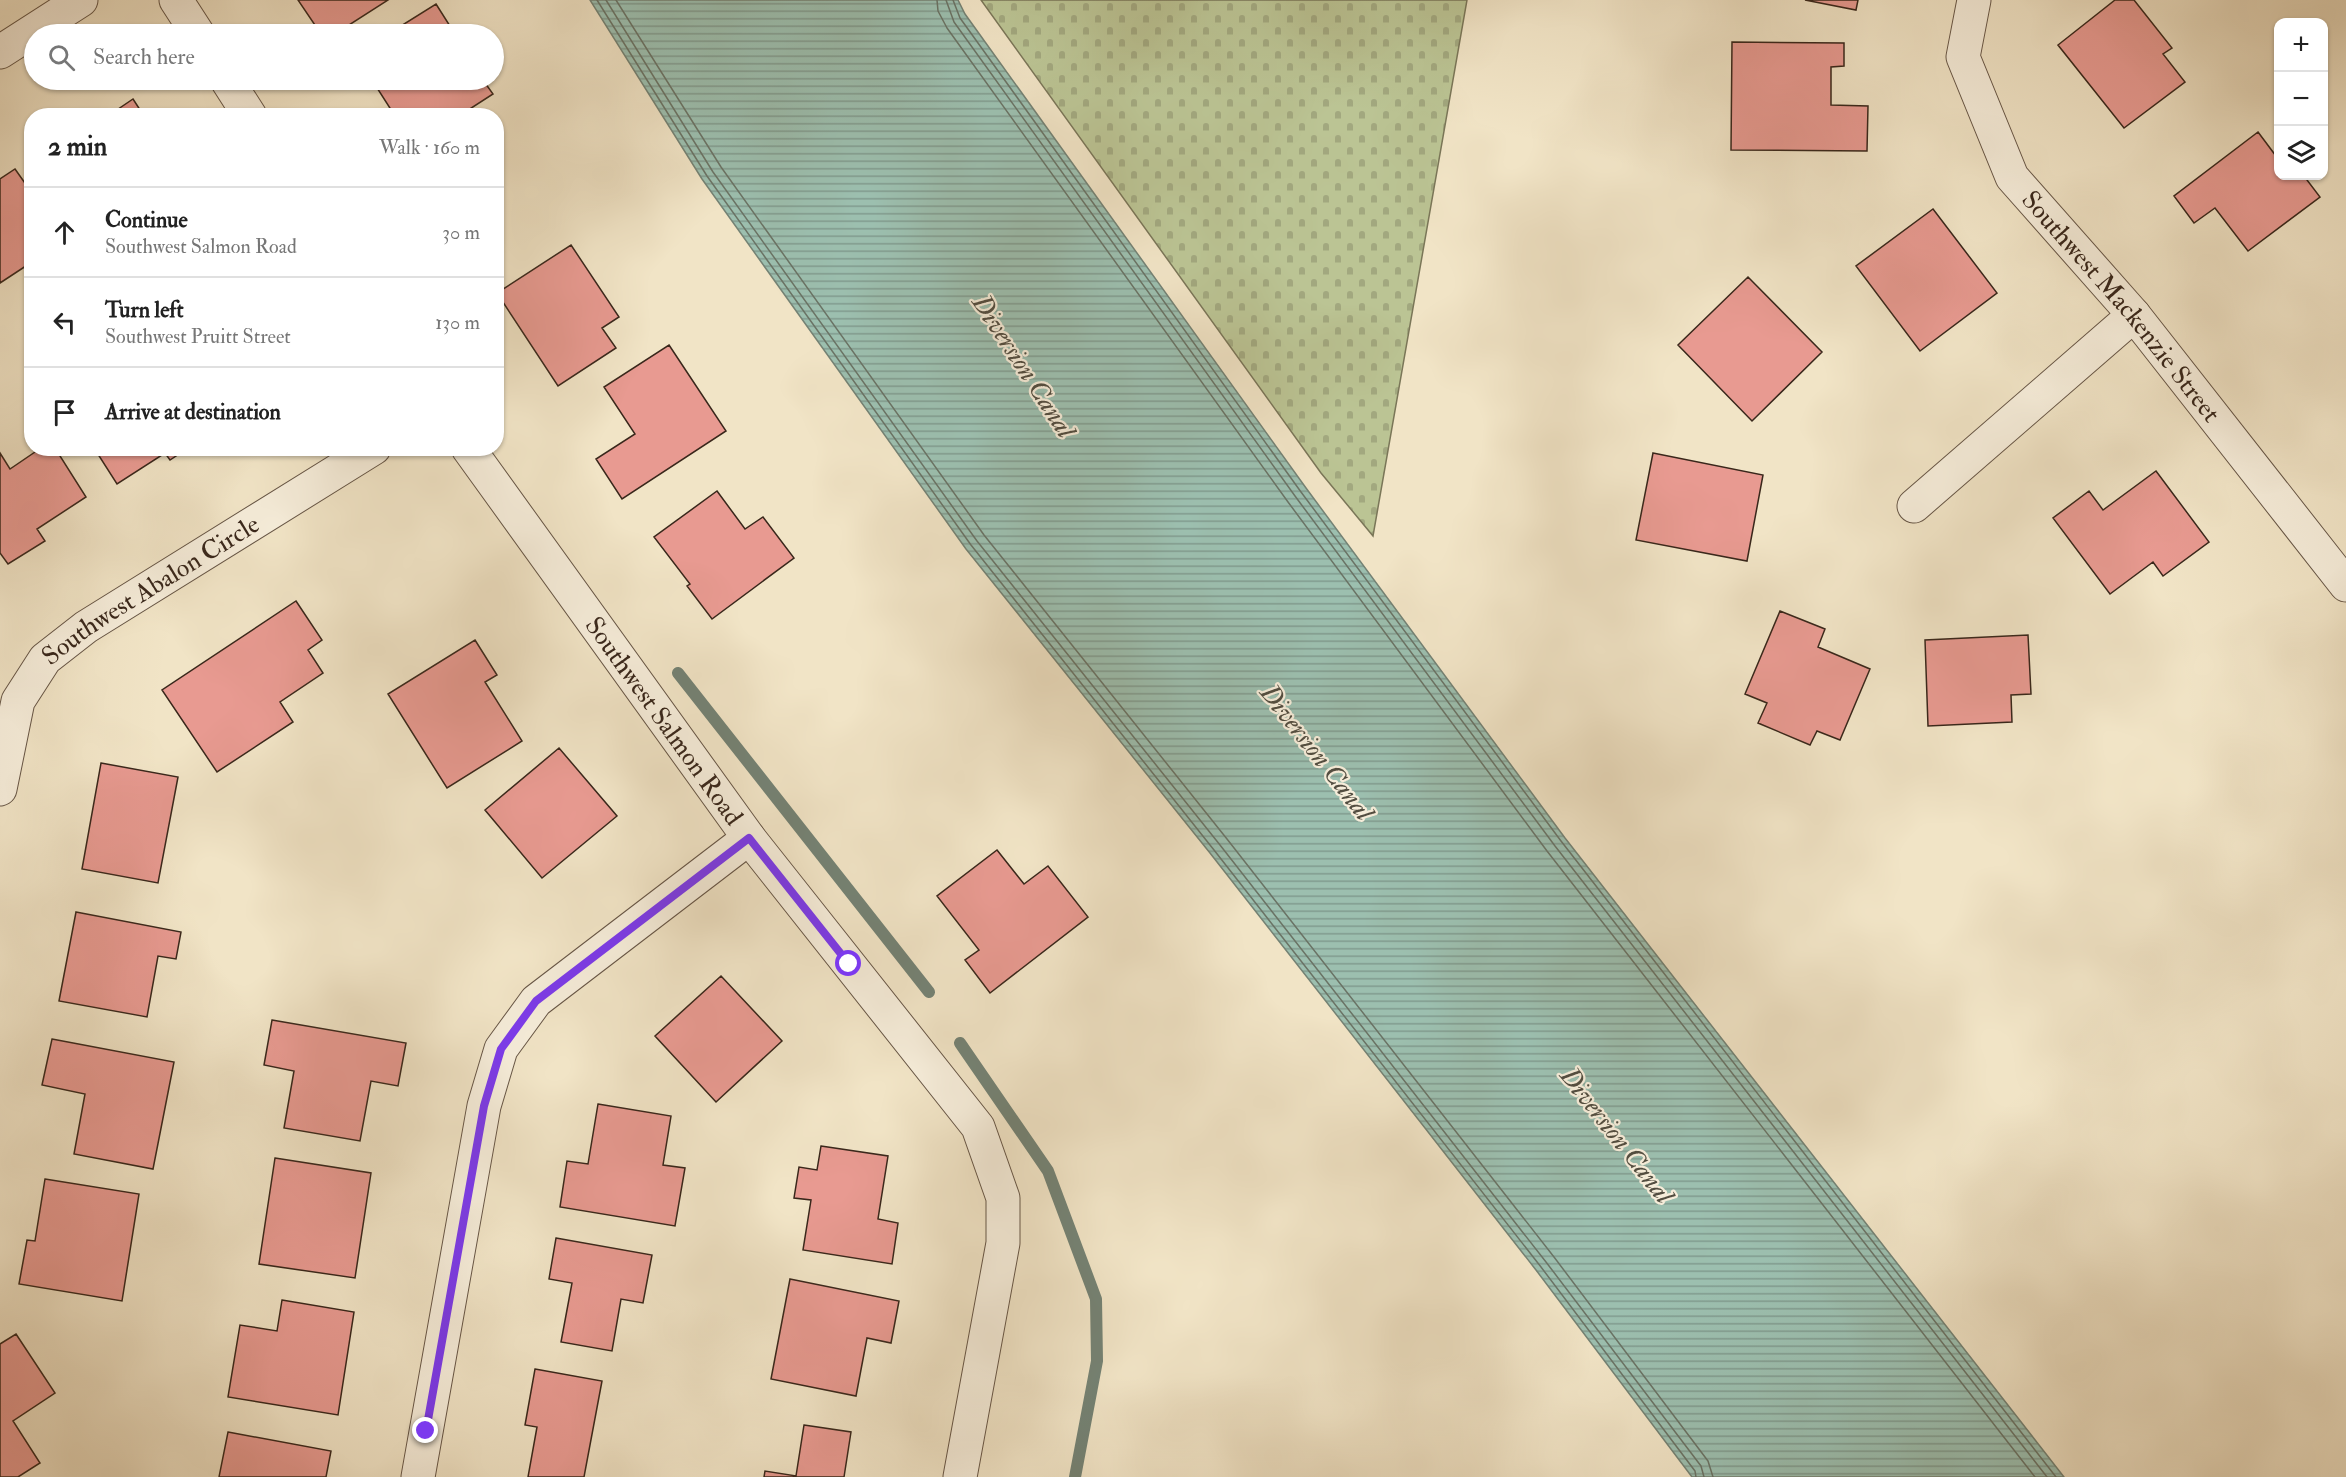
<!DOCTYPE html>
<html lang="en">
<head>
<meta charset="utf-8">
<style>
  body { margin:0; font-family:"IM FELL Double Pica",serif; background:#f2f2f2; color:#222 }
  .controls { position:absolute; right:18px; top:18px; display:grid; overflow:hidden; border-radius:12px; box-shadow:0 2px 4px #0004 }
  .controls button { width:54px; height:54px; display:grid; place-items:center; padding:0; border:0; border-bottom:2px solid #e0e0e0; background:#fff; color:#222; font:30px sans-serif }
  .stop { position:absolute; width:18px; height:18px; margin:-14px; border:4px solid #7c3aed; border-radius:50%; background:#fff }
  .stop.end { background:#7c3aed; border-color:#fff; box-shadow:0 2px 6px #0008 }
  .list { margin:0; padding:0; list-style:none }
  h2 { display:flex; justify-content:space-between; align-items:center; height:78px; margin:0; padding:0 24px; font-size:26px }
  h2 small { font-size:20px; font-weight:400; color:#767676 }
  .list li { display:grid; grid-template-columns:39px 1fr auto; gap:18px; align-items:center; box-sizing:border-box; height:90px; padding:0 24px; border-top:2px solid #e0e0e0 }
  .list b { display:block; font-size:22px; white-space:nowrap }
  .list p { margin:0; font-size:20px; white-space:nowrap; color:#767676 }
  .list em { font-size:20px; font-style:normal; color:#767676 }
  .icon { flex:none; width:33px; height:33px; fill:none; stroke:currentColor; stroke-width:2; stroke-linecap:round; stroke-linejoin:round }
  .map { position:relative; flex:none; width:2346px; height:1477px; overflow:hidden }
  .search { position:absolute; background:#fff; box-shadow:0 2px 4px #0004; left:24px; top:24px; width:480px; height:66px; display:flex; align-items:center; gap:15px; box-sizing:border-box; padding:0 21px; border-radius:33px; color:#767676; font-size:22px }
  .panel { position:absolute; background:#fff; box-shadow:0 2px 4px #0004; left:24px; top:108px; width:480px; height:348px; border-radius:24px }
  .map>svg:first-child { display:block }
</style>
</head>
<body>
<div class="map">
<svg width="2346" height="1477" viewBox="0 0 2346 1477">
  <defs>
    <pattern id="cemetery-stones" width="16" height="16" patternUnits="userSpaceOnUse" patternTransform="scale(1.5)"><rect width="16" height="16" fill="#bbc494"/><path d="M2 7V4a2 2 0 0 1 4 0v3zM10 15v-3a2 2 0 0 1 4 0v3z" fill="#a2a87f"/></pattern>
    <pattern id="water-rules" width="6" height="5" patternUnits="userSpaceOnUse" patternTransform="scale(1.5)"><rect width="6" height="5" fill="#9cbfaf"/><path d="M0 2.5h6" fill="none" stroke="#809b8e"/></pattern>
  </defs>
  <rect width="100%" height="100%" fill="#f1e4c6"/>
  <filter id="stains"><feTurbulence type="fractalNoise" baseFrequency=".00333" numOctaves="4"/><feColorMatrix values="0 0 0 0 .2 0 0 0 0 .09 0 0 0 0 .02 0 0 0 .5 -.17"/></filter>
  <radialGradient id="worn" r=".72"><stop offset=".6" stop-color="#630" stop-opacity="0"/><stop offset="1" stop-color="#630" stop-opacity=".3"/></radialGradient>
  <path fill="url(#cemetery-stones)" stroke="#7a7658" stroke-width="1.5" d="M981 0H1467L1373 536 1321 473Z"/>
  <path fill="url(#water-rules)" stroke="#748274" stroke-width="1.5" d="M590 0H958L965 14 1306 488 1565 838 2064 1477H1692L1536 1270 1210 853 966 549 702 179Z"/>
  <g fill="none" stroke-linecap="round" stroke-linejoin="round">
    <path stroke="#6a7365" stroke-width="1.5" d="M597 0 707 176 971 545 1214 850 1541 1267 1695 1471 1696 1477
      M606 0 713 172 977 541 1220 845 1546 1262 1701 1466 1704 1477
      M616 0 721 167 984 535 1227 839 1554 1257 1708 1461 1713 1477
      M937 0 938 11 947 28 1288 502 1547 851 2035 1477
      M946 0 954 22 1295 496 1555 846 2047 1477
      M953 0 960 18 1301 492 1561 841 2056 1477"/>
    <path stroke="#748274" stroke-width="12" d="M678 673 929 992
      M960 1043 1048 1171 1096 1299 1097 1361 1075 1477"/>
  </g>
  <path fill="#e89a91" stroke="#39271b" stroke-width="1.5" d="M298 0H388L335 34H321Z
    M1805 0H1858L1856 10Z
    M2115 0H2134L2172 48 2163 54 2185 82 2124 128 2058 45Z
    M436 4 455 34H388Z
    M1732 42 1844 43V66L1831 67V105L1868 106 1867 151 1731 150Z
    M372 80H483L493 94 459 116H395Z
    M133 99 144 116H108Z
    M2258 132 2276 156 2278 154V176H2304L2320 197 2248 251 2215 208 2194 223 2174 196Z
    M15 169 32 193V262L0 283V179Z
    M1933 209 1997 293 1920 351 1856 266Z
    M571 245 619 317 602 328 616 348 558 386 497 293Z
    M1748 277 1822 352 1752 421 1678 345Z
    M669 345 726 431 622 499 596 459 635 434 604 387Z
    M41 448H55L86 497 37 529 45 541 8 564 0 553V453L10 469Z
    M94 448H188L170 460 165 453 117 484Z
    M1653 453 1763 475 1747 561 1636 540Z
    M2156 471 2209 542 2163 576 2153 562 2110 594 2053 518 2089 491 2103 510Z
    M717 491 745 529 763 517 794 558 712 619 687 586 690 584 654 537Z
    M296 601 322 640 308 650 323 673 280 702 293 722 217 772 162 690Z
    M1780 611 1825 629 1818 647 1870 669 1840 740 1817 731 1810 745 1758 723 1767 703 1745 694Z
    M2028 635 2031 694 2011 695 2012 722 1928 726 1925 640Z
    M475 640 497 675 485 682 522 741 447 788 388 694Z
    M559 748 617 816 542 878 485 810Z
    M101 763 178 777 158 883 82 869Z
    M997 850 1024 884 1048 866 1088 917 990 993 965 960 979 950 937 896Z
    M76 912 181 932 176 959 158 956 147 1017 59 1001Z
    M721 976 782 1041 716 1102 655 1036Z
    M272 1020 406 1043 398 1086 371 1081 360 1141 284 1128 294 1071 264 1065Z
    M52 1039 174 1062 153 1169 74 1154 85 1094 42 1085Z
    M598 1104 671 1116 663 1165 685 1168 675 1226 560 1207 567 1161 588 1164Z
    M821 1146 888 1156 878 1219 898 1223 892 1264 803 1250 811 1200 794 1198 799 1167 817 1170Z
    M275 1158 371 1173 355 1278 259 1264Z
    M45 1179 139 1194 122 1301 19 1284 27 1240 35 1241Z
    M556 1238 652 1255 643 1303 621 1299 612 1351 561 1342 572 1283 549 1279Z
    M790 1279 899 1301 891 1343 867 1338 856 1396 771 1379Z
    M282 1300 354 1312 338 1415 228 1397 240 1325 277 1331Z
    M16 1334 55 1393 13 1421 40 1463 18 1477H0V1344Z
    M535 1369 602 1381 584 1477H528L537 1427 525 1425Z
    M804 1425 851 1432 844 1477H764L765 1471 796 1476Z
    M228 1432 331 1451 326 1477H219Z"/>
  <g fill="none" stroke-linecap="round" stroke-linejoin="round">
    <g stroke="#675646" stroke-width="35">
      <g id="minor">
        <path d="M176 0 198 34"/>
        <path id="s1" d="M1974 0 1963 57 2012 177 2134 315 2346 585"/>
        <path d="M0 52 81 0"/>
        <path d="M227 80 250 116"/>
        <path id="s2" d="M468 448 749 838 978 1127 1003 1198V1243L960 1477"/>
        <path d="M1914 506 2134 315"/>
        <path id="s3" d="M0 789 18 701 45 659 86 627 374 448"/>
        <path d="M418 1477 484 1106 501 1049 536 1001 749 838"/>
      </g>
    </g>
    <use href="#minor" stroke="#f6edda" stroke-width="33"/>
  </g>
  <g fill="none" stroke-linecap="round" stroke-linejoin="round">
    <path stroke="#7c3aed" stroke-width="8" d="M426 1431 484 1106 501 1049 536 1001 749 838 849 964"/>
  </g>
  <g text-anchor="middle" stroke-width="4.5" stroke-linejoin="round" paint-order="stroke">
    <g font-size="26" fill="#39271b" stroke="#f6edda">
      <text dy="9" stroke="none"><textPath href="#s1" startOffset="357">Southwest Mackenzie Street</textPath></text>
      <text dy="9" stroke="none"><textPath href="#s3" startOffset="266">Southwest Abalon Circle</textPath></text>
      <text dy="9" stroke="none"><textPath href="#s2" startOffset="336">Southwest Salmon Road</textPath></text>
    </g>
    <g font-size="27" font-style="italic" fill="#524d40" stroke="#f6edda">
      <text transform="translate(1024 366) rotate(57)" y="9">Diversion Canal</text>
      <text transform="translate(1317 752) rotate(52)" y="9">Diversion Canal</text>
      <text transform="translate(1617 1135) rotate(52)" y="9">Diversion Canal</text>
    </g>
  </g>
  <rect width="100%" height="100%" filter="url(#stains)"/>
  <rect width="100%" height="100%" fill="url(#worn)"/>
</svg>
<div class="controls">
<button>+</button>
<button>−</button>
<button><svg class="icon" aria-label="layers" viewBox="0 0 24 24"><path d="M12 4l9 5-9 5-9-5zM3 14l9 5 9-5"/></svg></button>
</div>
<div class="stop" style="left:849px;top:964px"></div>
<div class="stop end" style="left:426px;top:1431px"></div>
<div class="search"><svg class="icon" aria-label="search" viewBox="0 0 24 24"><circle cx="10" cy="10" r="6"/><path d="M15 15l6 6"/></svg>Search here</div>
<section class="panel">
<h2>2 min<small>Walk · 160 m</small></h2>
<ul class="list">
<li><svg class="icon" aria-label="ahead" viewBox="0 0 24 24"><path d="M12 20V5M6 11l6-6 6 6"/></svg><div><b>Continue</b><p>Southwest Salmon Road</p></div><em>30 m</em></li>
<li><svg class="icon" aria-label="left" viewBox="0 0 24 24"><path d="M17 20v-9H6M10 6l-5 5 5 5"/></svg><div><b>Turn left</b><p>Southwest Pruitt Street</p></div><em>130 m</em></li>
<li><svg class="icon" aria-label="arrive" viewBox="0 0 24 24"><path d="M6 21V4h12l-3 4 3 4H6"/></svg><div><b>Arrive at destination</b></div></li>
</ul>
</section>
</div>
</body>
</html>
